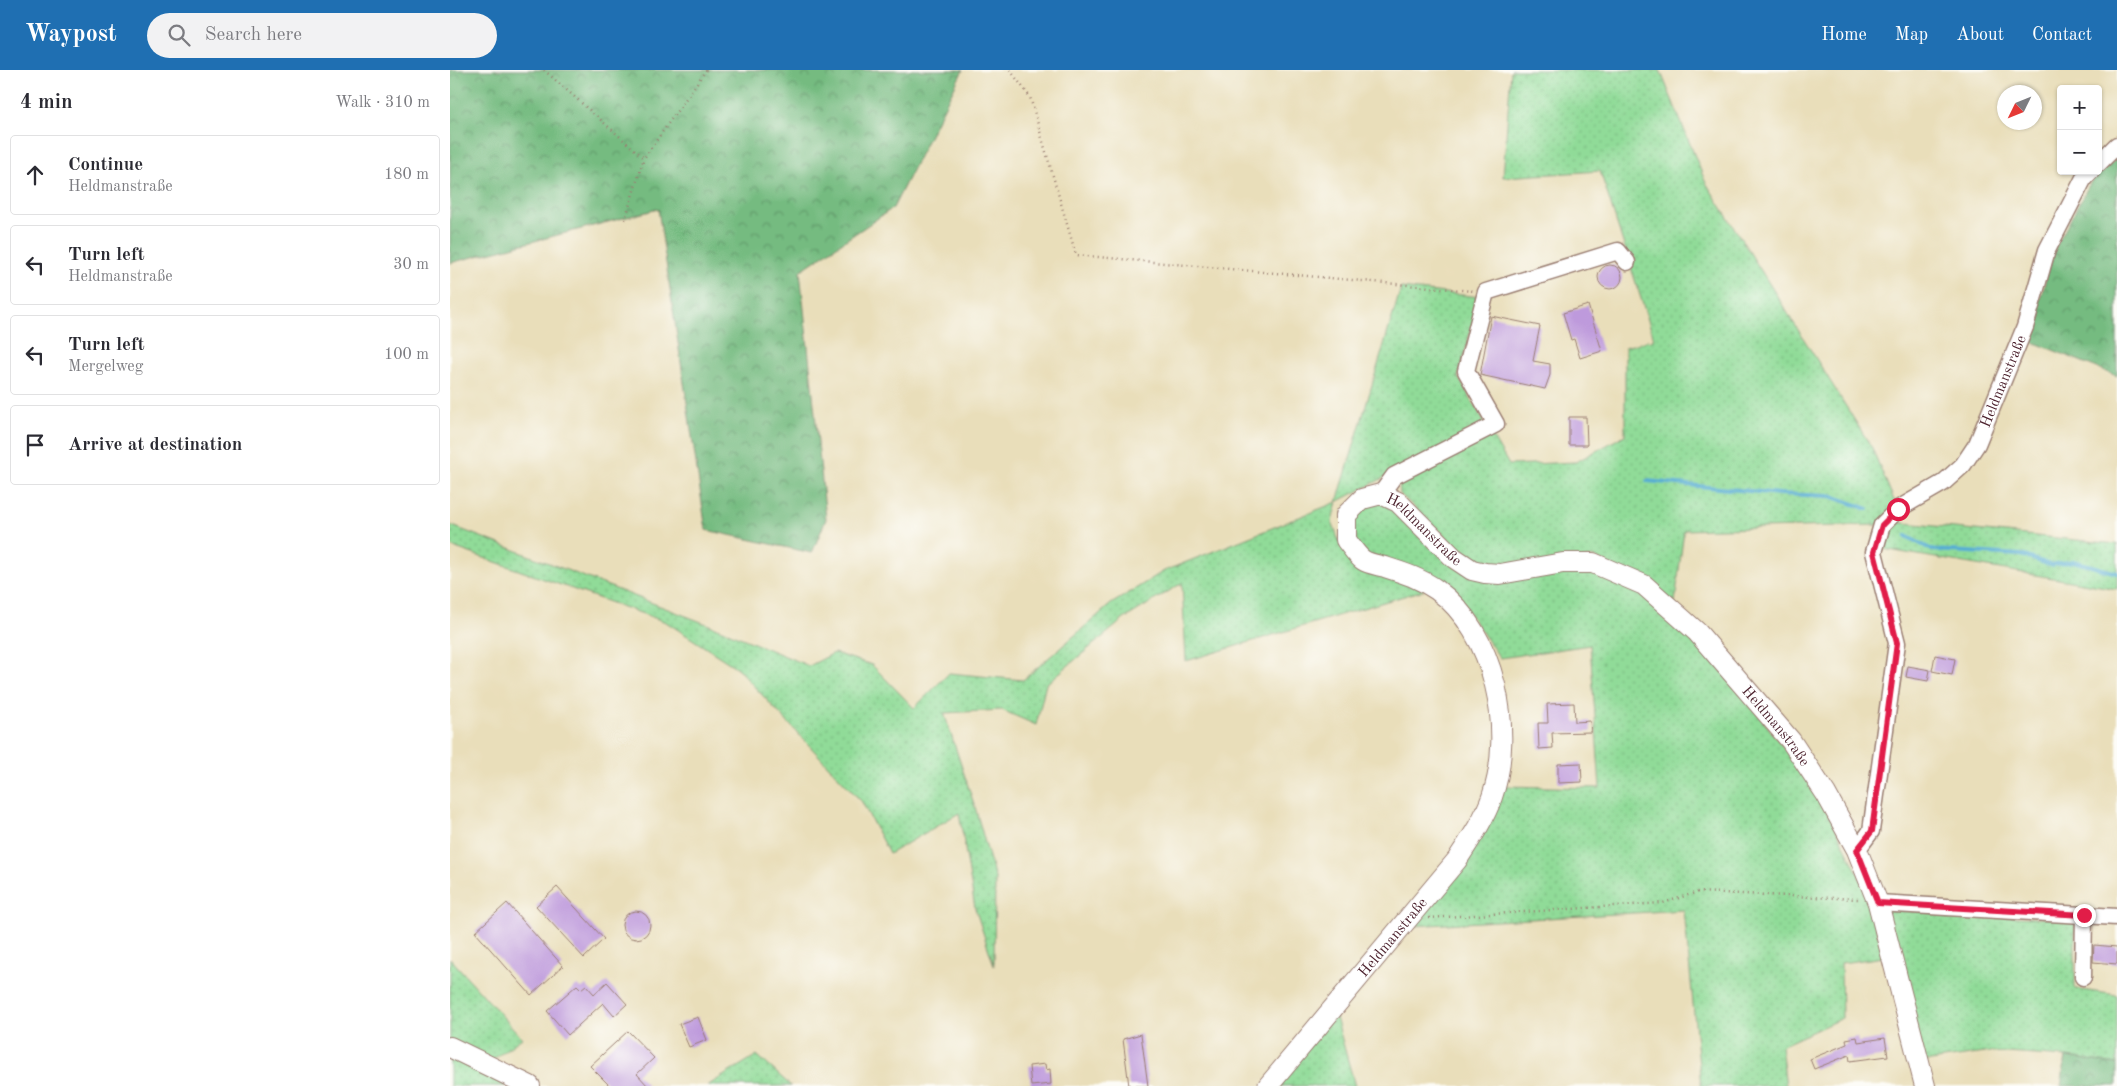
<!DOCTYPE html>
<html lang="en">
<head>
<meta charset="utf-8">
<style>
  body { margin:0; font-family:"Old Standard TT",serif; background:#f2f2f3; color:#2b2b33 }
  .controls { position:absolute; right:15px; top:15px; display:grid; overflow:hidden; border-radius:5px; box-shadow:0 1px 4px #0004 }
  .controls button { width:45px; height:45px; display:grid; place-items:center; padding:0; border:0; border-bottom:1px solid #e1e1e2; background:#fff; color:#2b2b33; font:25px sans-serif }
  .compass { position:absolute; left:1547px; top:15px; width:45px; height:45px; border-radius:50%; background:#fff; box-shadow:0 1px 4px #0004; rotate:227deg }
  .stop { position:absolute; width:15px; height:15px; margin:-11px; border:4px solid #e11d48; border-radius:50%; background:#fff }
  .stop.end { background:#e11d48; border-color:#fff; box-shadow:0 1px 5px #0008 }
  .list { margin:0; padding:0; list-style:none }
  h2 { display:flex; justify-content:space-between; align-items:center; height:65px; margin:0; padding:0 20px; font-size:21px }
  h2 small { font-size:16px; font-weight:400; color:#7c7c81 }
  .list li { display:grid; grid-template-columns:32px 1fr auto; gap:15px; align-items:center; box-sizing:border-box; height:80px; margin:0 10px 10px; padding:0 10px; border:1px solid #e1e1e2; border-radius:5px }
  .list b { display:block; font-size:19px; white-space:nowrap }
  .list p { margin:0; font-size:16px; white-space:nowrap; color:#7c7c81 }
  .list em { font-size:16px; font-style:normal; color:#7c7c81 }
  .icon { flex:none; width:28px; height:28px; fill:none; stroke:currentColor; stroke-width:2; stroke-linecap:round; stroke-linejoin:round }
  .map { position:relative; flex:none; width:1667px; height:1016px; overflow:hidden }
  header { display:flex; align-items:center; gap:30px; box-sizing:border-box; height:70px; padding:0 25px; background:#1f6fb2; color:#fff }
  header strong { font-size:24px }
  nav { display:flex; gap:28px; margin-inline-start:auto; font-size:18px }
  .search { width:350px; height:45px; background:#f2f2f3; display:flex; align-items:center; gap:12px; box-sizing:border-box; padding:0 18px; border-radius:28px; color:#7c7c81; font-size:19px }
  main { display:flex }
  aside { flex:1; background:#fff }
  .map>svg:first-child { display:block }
</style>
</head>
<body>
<header>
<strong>Waypost</strong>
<div class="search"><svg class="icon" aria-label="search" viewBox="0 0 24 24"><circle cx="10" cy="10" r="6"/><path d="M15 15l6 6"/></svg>Search here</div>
<nav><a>Home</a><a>Map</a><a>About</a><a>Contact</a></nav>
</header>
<main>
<aside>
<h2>4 min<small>Walk · 310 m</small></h2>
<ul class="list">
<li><svg class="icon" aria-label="ahead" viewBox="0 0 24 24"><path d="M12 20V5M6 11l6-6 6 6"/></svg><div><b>Continue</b><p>Heldmanstraße</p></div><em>180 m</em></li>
<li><svg class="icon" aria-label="left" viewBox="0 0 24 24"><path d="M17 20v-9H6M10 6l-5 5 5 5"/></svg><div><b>Turn left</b><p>Heldmanstraße</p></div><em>30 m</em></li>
<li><svg class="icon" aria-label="left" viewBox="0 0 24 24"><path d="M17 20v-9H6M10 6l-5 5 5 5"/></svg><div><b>Turn left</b><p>Mergelweg</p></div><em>100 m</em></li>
<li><svg class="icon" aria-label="arrive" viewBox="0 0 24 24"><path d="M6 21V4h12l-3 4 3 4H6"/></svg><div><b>Arrive at destination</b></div></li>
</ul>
</aside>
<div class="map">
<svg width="1667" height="1016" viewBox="0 0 1667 1016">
  <defs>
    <pattern id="grass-dots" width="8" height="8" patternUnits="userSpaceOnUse" patternTransform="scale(1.25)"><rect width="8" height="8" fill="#90db98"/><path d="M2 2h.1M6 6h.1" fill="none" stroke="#7ebc83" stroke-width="1.8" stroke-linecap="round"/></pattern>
    <pattern id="forest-crowns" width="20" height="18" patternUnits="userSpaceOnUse" patternTransform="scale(1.25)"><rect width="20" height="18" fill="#74bb80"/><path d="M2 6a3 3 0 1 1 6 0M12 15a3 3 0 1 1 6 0" fill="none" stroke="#619769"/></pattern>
  </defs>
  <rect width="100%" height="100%" fill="#fdfcf7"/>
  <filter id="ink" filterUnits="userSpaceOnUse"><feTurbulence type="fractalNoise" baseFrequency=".02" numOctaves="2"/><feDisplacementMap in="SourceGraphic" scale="10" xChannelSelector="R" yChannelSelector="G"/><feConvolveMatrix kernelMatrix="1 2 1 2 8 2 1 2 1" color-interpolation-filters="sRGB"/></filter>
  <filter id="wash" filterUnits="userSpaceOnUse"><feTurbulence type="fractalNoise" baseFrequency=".0096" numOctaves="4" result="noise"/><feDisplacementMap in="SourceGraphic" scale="20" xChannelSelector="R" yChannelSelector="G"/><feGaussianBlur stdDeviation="1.12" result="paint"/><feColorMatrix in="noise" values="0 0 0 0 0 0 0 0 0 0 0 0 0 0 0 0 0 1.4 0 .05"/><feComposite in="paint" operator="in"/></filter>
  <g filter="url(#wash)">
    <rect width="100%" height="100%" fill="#e9deba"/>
    <path fill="url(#grass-dots)" stroke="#6d7d62" d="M1061 0H1210L1255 111 1422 378 1446 435 1427 455 1234 460 1225 532 1144 487 1048 501 1025 494 950 424 949 409 1042 366 1059 395 1126 392 1175 365V277L1204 269 1150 101 1053 107Z
      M951 218 1030 227 1008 307 1036 355 887 432 882 452 890 474 974 520 736 591 732 513 674 549 596 614 586 655 552 640 494 643 525 737 545 808 544 896 525 838 509 743 439 784 412 732 287 598 216 552 0 476V455L280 563 359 596 384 583 422 595 464 638 499 603 573 610 661 534 714 501 887 432Z
      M931 432 946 438 1001 493 1142 499 1192 519 1290 619 1370 727 1416 819 1434 887 1391 893 1392 948 1331 976 1336 1016H1251L1234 840 962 856 1054 716 1150 718 1140 575 1050 588 1009 529 916 485 902 469V449L916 435Z
      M1444 452 1667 474V519L1433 479Z
      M1436 840 1625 850V919L1667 925V994L1616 987 1541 982 1474 992Z
      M0 888 72 968 42 990 0 971Z
      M885 944 905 1016H827Z
      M307 985 341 1016H257Z
      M0 986 58 1011 55 1016H0Z"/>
    <path fill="url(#forest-crowns)" stroke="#5f6d56" d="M0 0H513L443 138 350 201 376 449 362 483 256 460 208 139 0 193Z
      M1667 88V306L1578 270 1605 178 1640 113Z
      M1616 987 1667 994V1016H1611Z"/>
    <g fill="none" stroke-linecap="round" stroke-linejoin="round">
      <path stroke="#57add3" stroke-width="4" d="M1197 411 1330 424 1381 426 1418 439
        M1456 466 1482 480 1571 485 1601 495 1623 491 1667 503"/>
    </g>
    <g id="blocks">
      <path fill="#be9adc" d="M1148 207a12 12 0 1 1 24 0a12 12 0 1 1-24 0Z
        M1138 235 1152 281 1130 288 1124 269 1121 270 1113 243Z
        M1041 246 1090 256 1083 291 1100 294V305L1095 319 1030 305Z
        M1119 347H1136L1137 375H1119Z
        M1485 585 1505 589 1502 605 1482 601Z
        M1458 596 1480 600 1478 611 1456 607Z
        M1124 633 1125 652 1140 651 1141 662 1102 663 1103 678 1089 679 1088 653H1098L1097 634Z
        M1131 693 1132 712 1108 713V694Z
        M107 817 154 869 134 888 86 836Z
        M57 833 113 896 81 925 25 862Z
        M172 855a14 14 0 1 1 28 0a14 14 0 1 1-28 0Z
        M1644 875 1667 877V894L1643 892Z
        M157 912 177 934 164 946 153 933 118 965 97 941 127 915 131 919 136 915 144 924Z
        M248 947 257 970 239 977 229 954Z
        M178 961 204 988 187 1004 198 1016H160L140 996Z
        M691 964 698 1016H679L673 969Z
        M1407 967 1408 972 1435 968 1438 986 1400 991 1399 985 1364 999 1360 989 1397 974 1396 969Z
        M595 994 596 1000 600 999 601 1014 581 1016 579 996Z"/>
    </g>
  </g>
  <g filter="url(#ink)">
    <use href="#blocks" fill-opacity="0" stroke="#9a7e72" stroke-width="1"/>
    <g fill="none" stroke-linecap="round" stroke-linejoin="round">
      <g stroke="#9a7e72" stroke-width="19">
        <g id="minor">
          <path d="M1648 94 1667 75"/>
          <path d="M931 424 944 406 1046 354 1016 301 1036 222 1168 181 1177 192"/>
          <path id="s1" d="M1407 780 1421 761 1447 573 1424 482 1432 455 1448 439 1493 413 1513 395 1527 374 1575 257 1597 180 1634 108 1641 101"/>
          <path d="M1428 833 1667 847"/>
          <path d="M1633 907 1634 845"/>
        </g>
      </g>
      <g stroke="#9a7e72" stroke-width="22">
        <g id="major">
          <path d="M0 977 80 1016"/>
          <path id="s2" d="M818 1016 1007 790C1020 770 1034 750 1042 727 1065 661 1045 562 987 520 970 508 954 503 935 497 928 495 919 494 913 490 907 486 901 476 896 470V445L912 429 931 424 948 432 1004 488 1022 500 1035 503 1050 504 1113 493H1143L1194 515 1247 562 1341 671 1376 724 1407 780 1428 833 1475 1016"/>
        </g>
      </g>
      <path stroke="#9a7e72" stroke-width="2.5" stroke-dasharray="1 4" stroke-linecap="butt" d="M94 0 194 88 256 0
        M560 0 580 27 626 185 1023 221
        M175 150 194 88
        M979 848 1213 833 1248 822 1408 829"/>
      <use href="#minor" stroke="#fff" stroke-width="16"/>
      <use href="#major" stroke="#fff" stroke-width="20"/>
    </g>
  </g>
  <g fill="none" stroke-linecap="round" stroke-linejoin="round" filter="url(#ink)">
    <path stroke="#e11d48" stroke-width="6" d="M1448 439 1432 455 1424 482 1447 573 1422 761 1407 780 1428 833 1634 845"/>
  </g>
  <g text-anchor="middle" stroke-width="4.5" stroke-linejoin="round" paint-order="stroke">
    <g font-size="15" fill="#4a1f2b" stroke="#fdfcf7">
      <text dy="5" stroke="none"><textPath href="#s1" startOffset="530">Heldmanstraße</textPath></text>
      <text dy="5" stroke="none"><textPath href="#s2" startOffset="824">Heldmanstraße</textPath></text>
      <text dy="5" stroke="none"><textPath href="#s2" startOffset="1259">Heldmanstraße</textPath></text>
      <text dy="5" stroke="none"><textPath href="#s2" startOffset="194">Heldmanstraße</textPath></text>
    </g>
  </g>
</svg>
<div class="controls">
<button>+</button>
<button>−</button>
</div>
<svg class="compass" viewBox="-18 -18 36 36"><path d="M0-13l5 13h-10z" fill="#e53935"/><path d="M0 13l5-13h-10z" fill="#7c7c81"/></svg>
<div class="stop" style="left:1448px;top:439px"></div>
<div class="stop end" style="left:1634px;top:845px"></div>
</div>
</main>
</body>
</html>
